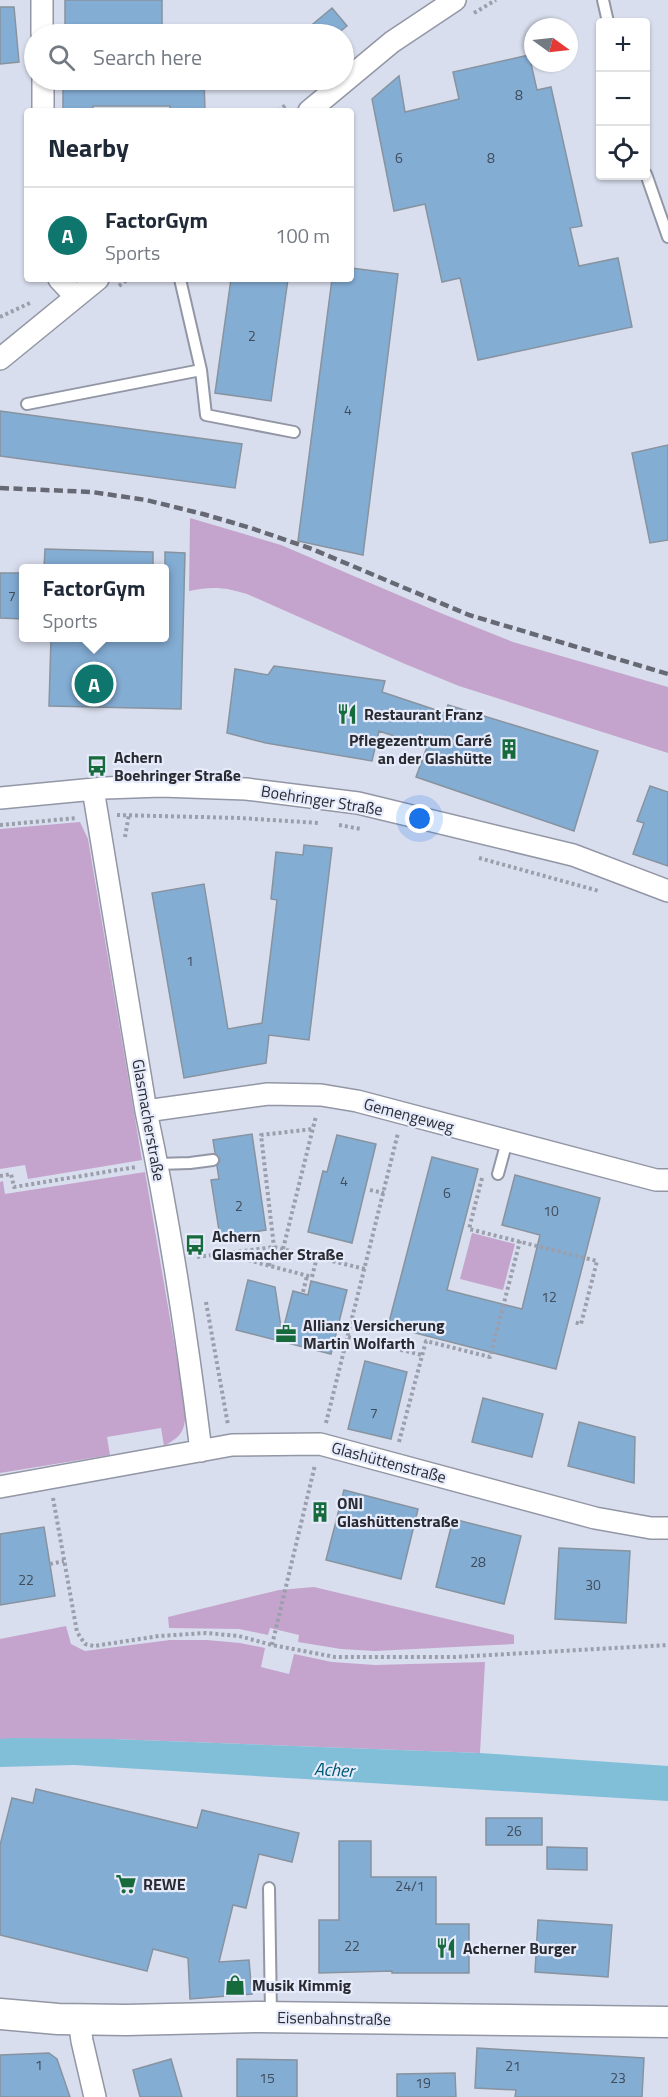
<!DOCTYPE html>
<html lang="en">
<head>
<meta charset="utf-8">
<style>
  body { margin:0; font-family:"Titillium Web",sans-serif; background:#f6f6f7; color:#1f2937 }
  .controls { position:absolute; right:18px; top:18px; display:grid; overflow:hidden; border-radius:6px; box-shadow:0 2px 4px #0004 }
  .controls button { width:54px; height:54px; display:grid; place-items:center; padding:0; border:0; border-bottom:2px solid #e0e1e3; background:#fff; color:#1f2937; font:30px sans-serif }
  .compass { position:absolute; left:524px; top:18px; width:54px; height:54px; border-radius:50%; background:#fff; box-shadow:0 2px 4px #0004; rotate:105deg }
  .you { position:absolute; left:420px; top:819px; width:21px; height:21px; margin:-15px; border:4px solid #fff; border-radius:50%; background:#1a73e8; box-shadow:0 0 0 9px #1a73e833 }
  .badge { display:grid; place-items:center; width:39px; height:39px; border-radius:50%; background:#0f766e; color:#fff; font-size:20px; font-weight:700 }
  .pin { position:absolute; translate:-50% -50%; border:3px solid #fff; box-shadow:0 2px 6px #0006 }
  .popup { position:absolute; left:19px; top:564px; width:150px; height:78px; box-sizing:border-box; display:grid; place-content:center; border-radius:6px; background:#fff; filter:drop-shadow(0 2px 4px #0005); font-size:20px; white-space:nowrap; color:#747a83 }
  .popup b { font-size:22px; color:#1f2937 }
  .popup::after { content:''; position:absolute; left:50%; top:100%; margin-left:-12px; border:12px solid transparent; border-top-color:#fff }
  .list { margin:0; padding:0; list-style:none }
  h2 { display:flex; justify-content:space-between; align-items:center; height:78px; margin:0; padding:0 24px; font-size:26px }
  h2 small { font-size:20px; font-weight:400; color:#747a83 }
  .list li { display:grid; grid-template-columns:39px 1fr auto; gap:18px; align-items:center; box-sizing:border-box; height:96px; padding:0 24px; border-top:2px solid #e0e1e3 }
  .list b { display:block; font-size:22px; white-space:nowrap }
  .list p { margin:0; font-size:20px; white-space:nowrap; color:#747a83 }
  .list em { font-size:20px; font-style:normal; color:#747a83 }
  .icon { flex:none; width:33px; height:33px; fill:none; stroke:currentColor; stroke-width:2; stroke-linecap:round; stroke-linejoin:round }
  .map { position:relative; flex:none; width:668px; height:2097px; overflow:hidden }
  .search { position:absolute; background:#fff; box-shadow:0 2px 4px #0004; left:24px; top:24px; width:330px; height:66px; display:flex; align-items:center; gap:15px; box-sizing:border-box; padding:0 21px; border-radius:33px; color:#747a83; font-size:22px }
  .panel { position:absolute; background:#fff; box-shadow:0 2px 4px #0004; left:24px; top:108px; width:330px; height:174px; border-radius:6px }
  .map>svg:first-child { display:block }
</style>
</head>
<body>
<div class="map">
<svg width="668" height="2097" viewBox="0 0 668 2097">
  <rect width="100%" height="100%" fill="#d9deee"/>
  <path fill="#c4a4cc" d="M190 518 281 545 443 614 513 642 668 687V753L459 686 405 664 247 594C225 587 212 586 189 591Z
    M80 822 88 839 142 1160 28 1179 25 1165 0 1169V829Z
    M145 1172 186 1412C184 1432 182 1436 164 1446L161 1428 107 1437 110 1455 0 1473V1182L3 1181 5 1194Z
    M472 1233 515 1244 503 1290 460 1279Z
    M314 1587 514 1635V1644L375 1651 341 1649 298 1642 299 1635 270 1628 268 1635 239 1629 169 1628 168 1617 279 1590Z
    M66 1626 71 1644 85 1651 170 1640H207L240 1643 265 1648 261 1667 289 1674 294 1654 332 1662 375 1665 485 1662 480 1753 113 1739H0V1639Z"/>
  <path fill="#81bfd8" d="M10 1738 113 1739 480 1753 668 1766V1801L74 1765 0 1767V1739Z"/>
  <path fill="#84add4" stroke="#87939f" stroke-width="1.5" d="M65 0H162V34H132V32L65 33Z
    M0 7H14L19 62 0 64Z
    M332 8 347 26 337 34H301Z
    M529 55 537 90 551 87 582 226 570 228 579 266 618 258 632 327 478 360 460 278 442 282 425 204 394 211 372 99 399 76 405 112 459 99 453 72Z
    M63 80H204L205 111H170V106H93V111H63Z
    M351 268 398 274 363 555 298 541 332 279H351Z
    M231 279H288L271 401 215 393Z
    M0 411 242 444 235 488 0 456Z
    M668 445V540L650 543 632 453Z
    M45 549 153 552V568H44Z
    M165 552 185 553 181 709 49 706 51 638H165Z
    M0 573H24V619L0 618Z
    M274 666 385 681 382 692 445 713 448 705 598 751 574 831 416 777 427 747 379 731 372 761 266 743 227 733 235 669 268 675Z
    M650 786 668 792V866L633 854 644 823 637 821Z
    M304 845 332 848 309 1040 269 1035 266 1063 184 1078 152 893 204 884 228 1029 262 1023 277 900 271 899 276 852 303 855Z
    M252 1134 266 1230 220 1237 211 1180 219 1179 217 1166 220 1160 215 1153 213 1140Z
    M337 1135 376 1144 352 1243 308 1232 323 1171 327 1172Z
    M432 1157 478 1169 447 1290 522 1309 540 1235 502 1225 515 1175 600 1198 556 1369 388 1326Z
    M248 1280 275 1287 282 1334 293 1291 308 1295 311 1281 347 1290 331 1354 236 1330Z
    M365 1361 407 1372 391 1439 348 1429Z
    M483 1398 543 1414 532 1457 472 1442Z
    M579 1422 635 1437 634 1483 568 1466Z
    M344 1490 418 1509 401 1579 326 1560Z
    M453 1519 521 1536 504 1604 436 1587Z
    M44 1527 55 1596 0 1605V1534Z
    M559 1548 630 1551 626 1623 555 1619Z
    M36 1789 197 1828 202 1810 299 1833 292 1862 259 1854 246 1908 233 1905 219 1962 249 1960 252 1994 190 1999 188 1958 153 1949 147 1971 0 1935V1845L12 1798 33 1803Z
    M486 1818H542V1845H486Z
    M339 1841H371V1877H436V1924H469V1973H392V1971L319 1973V1920H339Z
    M547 1847 587 1848V1870L547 1869Z
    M538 1920 612 1925 608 1977 535 1972Z
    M477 2048 644 2058 642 2097H515L516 2090 475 2088Z
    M49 2053 57 2059 70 2097H0V2055Z
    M171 2059 182 2097H140L133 2070Z
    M237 2059 297 2060V2097H237Z
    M455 2073 456 2097H397V2074Z"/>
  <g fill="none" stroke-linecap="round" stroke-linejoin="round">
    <g stroke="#9296a5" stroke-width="14">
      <path id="lane" d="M603 0 608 22
        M646 174 668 237
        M180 279 201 370 206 415 294 432
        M27 404 201 370
        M157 1164 190 1163 213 1160
        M498 1174 507 1141
        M269 1888 271 2014"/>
    </g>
    <g stroke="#9296a5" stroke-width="24">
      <path id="street" d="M42 0V34
        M43 80V111
        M309 111 392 42 455 0
        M59 279 75 296
        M0 359 98 279
        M93 789 146 1111C170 1224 187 1337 201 1451
        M0 798 105 788 161 786 246 789 358 803 573 855 668 891
        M146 1111 268 1094 321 1095 357 1101 656 1180H668
        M0 1487 232 1445 320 1444 595 1518 651 1528H668
        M79 2019 82 2041 95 2097"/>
    </g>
    <g stroke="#9296a5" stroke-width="33">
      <path id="secondary" d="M0 2014 58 2019 126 2020 258 2017 668 2022"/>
    </g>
    <path stroke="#9b9fac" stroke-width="4" stroke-dasharray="3 3" stroke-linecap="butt" d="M474 13 496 0
      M278 111 287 104
      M119 286 128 279
      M0 317 32 302
      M117 815 240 818 319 823
      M0 825 77 818
      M339 825 361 829
      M125 837 129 814
      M479 858 599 891
      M0 1176 11 1174 14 1187 136 1167
      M482 1178 469 1229 597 1261 581 1324 573 1322
      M370 1190 384 1193
      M283 1249 316 1116
      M225 1254 312 1277 317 1257
      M197 1257 274 1247 365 1269
      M269 1266 274 1247 261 1135 313 1129
      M303 1292 307 1276
      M206 1302 228 1425
      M348 1337 422 1355
      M326 1423 398 1133
      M399 1442 426 1341 490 1357 520 1241
      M53 1498 77 1632 85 1644 94 1646 159 1636 206 1633 239 1636 272 1645 335 1657H455L668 1645
      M50 1564 64 1561
      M272 1645 315 1465"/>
    <use href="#lane" stroke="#fff" stroke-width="10"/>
    <use href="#street" stroke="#fff" stroke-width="21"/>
    <use href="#secondary" stroke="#fff" stroke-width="30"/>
    <path stroke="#666973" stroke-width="4.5" stroke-dasharray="9 4.5" stroke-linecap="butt" d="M0 488 92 492 146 500 203 514 251 528 312 549 469 615 668 674"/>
  </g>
  <defs>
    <g id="restaurant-bare" transform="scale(1.62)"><path d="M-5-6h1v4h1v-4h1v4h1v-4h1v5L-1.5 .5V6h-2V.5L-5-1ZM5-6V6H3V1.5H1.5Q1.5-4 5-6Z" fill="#176a3b" stroke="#e6ebfb" stroke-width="2.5" paint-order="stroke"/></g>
    <g id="building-bare" transform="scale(1.62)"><path d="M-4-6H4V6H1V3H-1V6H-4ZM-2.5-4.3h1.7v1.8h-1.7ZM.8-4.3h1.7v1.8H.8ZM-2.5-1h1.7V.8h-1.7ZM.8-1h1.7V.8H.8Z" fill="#176a3b" stroke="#e6ebfb" stroke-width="2.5" paint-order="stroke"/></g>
    <g id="bus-bare" transform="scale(1.62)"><path d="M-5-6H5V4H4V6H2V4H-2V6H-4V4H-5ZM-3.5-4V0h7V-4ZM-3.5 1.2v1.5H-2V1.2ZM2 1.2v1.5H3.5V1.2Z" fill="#176a3b" stroke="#e6ebfb" stroke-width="2.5" paint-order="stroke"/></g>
    <g id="office-bare" transform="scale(1.62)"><path d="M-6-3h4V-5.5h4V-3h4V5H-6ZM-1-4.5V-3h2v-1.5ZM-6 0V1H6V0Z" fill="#176a3b" stroke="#e6ebfb" stroke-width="2.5" paint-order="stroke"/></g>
    <g id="supermarket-bare" transform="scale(1.62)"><path d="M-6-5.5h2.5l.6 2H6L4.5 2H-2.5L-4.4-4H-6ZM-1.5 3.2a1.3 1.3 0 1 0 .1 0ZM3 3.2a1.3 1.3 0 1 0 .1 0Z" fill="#176a3b" stroke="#e6ebfb" stroke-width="2.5" paint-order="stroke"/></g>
    <g id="shop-bare" transform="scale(1.62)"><path d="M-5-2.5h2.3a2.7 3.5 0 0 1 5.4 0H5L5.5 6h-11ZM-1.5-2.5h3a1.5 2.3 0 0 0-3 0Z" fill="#176a3b" stroke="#e6ebfb" stroke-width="2.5" paint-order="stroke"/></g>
  </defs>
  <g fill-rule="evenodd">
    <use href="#restaurant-bare" x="347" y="714"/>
    <use href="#building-bare" x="509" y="749"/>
    <use href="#bus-bare" x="97" y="766"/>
    <use href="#bus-bare" x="195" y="1245"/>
    <use href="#office-bare" x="286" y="1334"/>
    <use href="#building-bare" x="320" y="1512"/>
    <use href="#supermarket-bare" x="126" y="1884"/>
    <use href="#restaurant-bare" x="446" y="1948"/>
    <use href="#shop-bare" x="235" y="1985"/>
  </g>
  <g text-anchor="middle" stroke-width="4.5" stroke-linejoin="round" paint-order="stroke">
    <g font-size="14" fill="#404c5a">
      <text x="519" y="100">8</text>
      <text x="399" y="163">6</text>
      <text x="491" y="163">8</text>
      <text x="252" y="341">2</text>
      <text x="348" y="415">4</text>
      <text x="12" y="601">7</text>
      <text x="190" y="966">1</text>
      <text x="344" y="1186">4</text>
      <text x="447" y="1198">6</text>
      <text x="239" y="1211">2</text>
      <text x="551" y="1216">10</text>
      <text x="549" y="1302">12</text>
      <text x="374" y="1418">7</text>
      <text x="478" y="1567">28</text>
      <text x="26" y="1585">22</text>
      <text x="593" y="1590">30</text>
      <text x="514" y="1836">26</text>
      <text x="410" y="1891">24/1</text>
      <text x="352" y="1951">22</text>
      <text x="39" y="2070">1</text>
      <text x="513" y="2071">21</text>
      <text x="267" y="2083">15</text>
      <text x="618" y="2083">23</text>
      <text x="423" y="2088">19</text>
    </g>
    <g font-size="16" font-weight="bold" fill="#292b31" stroke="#e6ebfb" text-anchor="start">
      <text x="364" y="720">Restaurant Franz</text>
      <text x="492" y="746" text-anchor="end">Pflegezentrum Carré<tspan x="492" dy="18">an der Glashütte</tspan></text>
      <text x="114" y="763">Achern<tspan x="114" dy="18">Boehringer Straße</tspan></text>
      <text x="212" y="1242">Achern<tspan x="212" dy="18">Glasmacher Straße</tspan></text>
      <text x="303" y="1331">Allianz Versicherung<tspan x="303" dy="18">Martin Wolfarth</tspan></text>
      <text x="337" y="1509">ONI<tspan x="337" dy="18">Glashüttenstraße</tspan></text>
      <text x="143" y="1890">REWE</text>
      <text x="463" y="1954">Acherner Burger</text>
      <text x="252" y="1991">Musik Kimmig</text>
    </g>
    <g font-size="16" fill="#292b31" stroke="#e6ebfb">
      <text transform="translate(322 800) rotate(9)" y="6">Boehringer Straße</text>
      <text transform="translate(409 1115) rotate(15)" y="6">Gemengeweg</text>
      <text transform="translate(149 1120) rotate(80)" y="6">Glasmacherstraße</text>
      <text transform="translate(389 1462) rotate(15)" y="6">Glashüttenstraße</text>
      <text transform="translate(334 2018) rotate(1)" y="6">Eisenbahnstraße</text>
    </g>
    <g font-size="18" font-style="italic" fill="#005871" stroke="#e6ebfb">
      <text transform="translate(334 1770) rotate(3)" y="6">Acher</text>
    </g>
  </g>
</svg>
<div class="controls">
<button>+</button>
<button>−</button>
<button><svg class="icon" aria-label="locate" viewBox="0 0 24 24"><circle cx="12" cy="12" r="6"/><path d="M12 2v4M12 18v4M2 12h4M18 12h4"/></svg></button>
</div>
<svg class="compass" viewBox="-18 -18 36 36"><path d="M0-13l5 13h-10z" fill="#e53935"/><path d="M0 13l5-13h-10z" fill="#747a83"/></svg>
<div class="you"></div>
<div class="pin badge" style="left:94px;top:684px">A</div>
<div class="popup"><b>FactorGym</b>Sports</div>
<div class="search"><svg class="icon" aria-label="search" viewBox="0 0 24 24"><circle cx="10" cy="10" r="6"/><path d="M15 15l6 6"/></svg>Search here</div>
<section class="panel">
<h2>Nearby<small></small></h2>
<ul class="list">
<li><span class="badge">A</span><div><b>FactorGym</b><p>Sports</p></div><em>100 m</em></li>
</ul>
</section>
</div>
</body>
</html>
